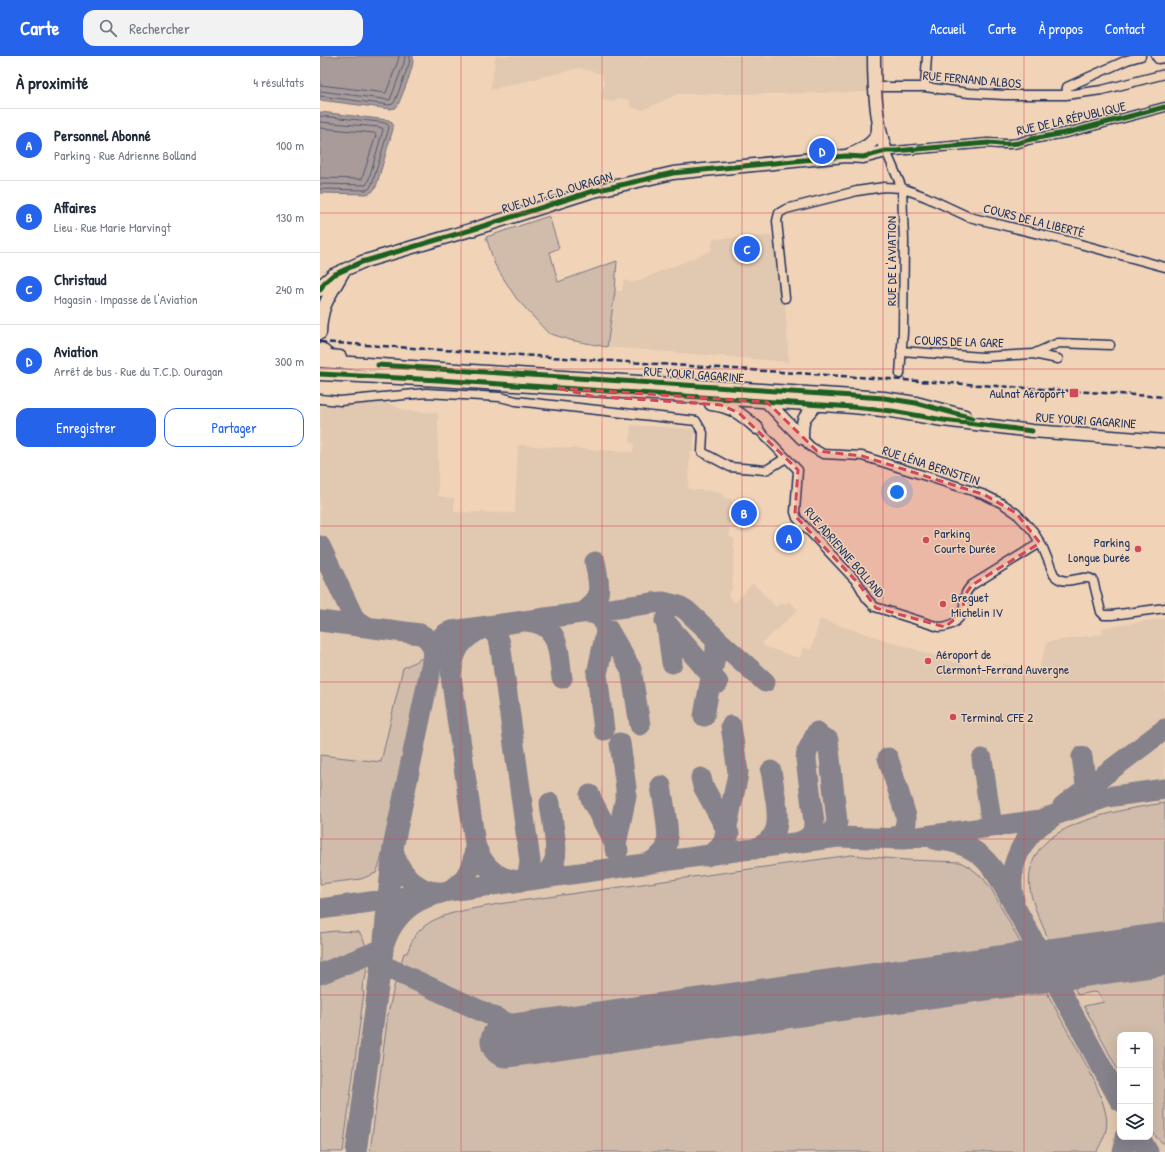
<!DOCTYPE html>
<html lang="fr">
<head>
<meta charset="utf-8">
<style>
  body { margin:0; font-family:"Patrick Hand",sans-serif; background:#f2f2f3; color:#1f2937 }
  .controls { position:absolute; right:12px; bottom:12px; display:grid; overflow:hidden; border-radius:8px; box-shadow:0 4px 16px #0002 }
  .controls button { width:36px; height:36px; display:grid; place-items:center; padding:0; border:0; border-bottom:1px solid #e0e1e3; background:#fff; color:#1f2937; font:20px sans-serif }
  .you { position:absolute; left:577px; top:436px; width:14px; height:14px; margin:-10px; border:3px solid #fff; border-radius:50%; background:#1a73e8; box-shadow:0 0 0 6px #1a73e833 }
  .badge { display:grid; place-items:center; width:26px; height:26px; border-radius:50%; background:#2563eb; color:#fff; font-size:13px; font-weight:700 }
  .pin { position:absolute; translate:-50% -50%; border:2px solid #fff; box-shadow:0 1px 4px #0006 }
  .list { margin:0; padding:0; list-style:none }
  h2 { display:flex; justify-content:space-between; align-items:center; height:52px; margin:0; padding:0 16px; font-size:17px }
  h2 small { font-size:13px; font-weight:400; color:#747a83 }
  .list li { display:grid; grid-template-columns:26px 1fr auto; gap:12px; align-items:center; box-sizing:border-box; height:72px; padding:0 16px; border-top:1px solid #e0e1e3 }
  .list b { display:block; font-size:15px; white-space:nowrap }
  .list p { margin:0; font-size:13px; white-space:nowrap; color:#747a83 }
  .list em { font-size:13px; font-style:normal; color:#747a83 }
  .actions { display:flex; gap:8px; padding:12px 16px }
  .actions a { flex:1; padding:9px 0; border:1px solid #2563eb; border-radius:12px; text-align:center; font-size:14px; color:#2563eb }
  .actions .main { background:#2563eb; color:#fff }
  .icon { flex:none; width:22px; height:22px; fill:none; stroke:currentColor; stroke-width:2; stroke-linecap:round; stroke-linejoin:round }
  .map { position:relative; flex:none; width:845px; height:1096px; overflow:hidden }
  header { display:flex; align-items:center; gap:24px; box-sizing:border-box; height:56px; padding:0 20px; background:#2563eb; color:#fff }
  header strong { font-size:19px }
  nav { display:flex; gap:22px; margin-inline-start:auto; font-size:14px }
  .search { width:280px; height:36px; background:#f2f2f3; display:flex; align-items:center; gap:10px; box-sizing:border-box; padding:0 14px; border-radius:12px; color:#747a83; font-size:15px }
  main { display:flex }
  aside { flex:1; background:#fff }
  .map>svg:first-child { display:block }
</style>
</head>
<body>
<header>
<strong>Carte</strong>
<div class="search"><svg class="icon" aria-label="search" viewBox="0 0 24 24"><circle cx="10" cy="10" r="6"/><path d="M15 15l6 6"/></svg>Rechercher</div>
<nav><a>Accueil</a><a>Carte</a><a>À propos</a><a>Contact</a></nav>
</header>
<main>
<aside>
<h2>À proximité<small>4 résultats</small></h2>
<ul class="list">
<li><span class="badge">A</span><div><b>Personnel Abonné</b><p>Parking · Rue Adrienne Bolland</p></div><em>100 m</em></li>
<li><span class="badge">B</span><div><b>Affaires</b><p>Lieu · Rue Marie Marvingt</p></div><em>130 m</em></li>
<li><span class="badge">C</span><div><b>Christaud</b><p>Magasin · Impasse de l'Aviation</p></div><em>240 m</em></li>
<li><span class="badge">D</span><div><b>Aviation</b><p>Arrêt de bus · Rue du T.C.D. Ouragan</p></div><em>300 m</em></li>
</ul>
<div class="actions"><a class="main">Enregistrer</a><a>Partager</a></div>
</aside>
<div class="map">
<svg width="845" height="1096" viewBox="0 0 845 1096">
  <rect width="100%" height="100%" fill="#f1d4b8"/>
  <filter id="ink" filterUnits="userSpaceOnUse"><feTurbulence type="fractalNoise" baseFrequency=".025" numOctaves="2"/><feDisplacementMap in="SourceGraphic" scale="8" xChannelSelector="R" yChannelSelector="G"/><feConvolveMatrix kernelMatrix="1 2 1 2 8 2 1 2 1" color-interpolation-filters="sRGB"/></filter>
  <g filter="url(#ink)">
    <path fill="#e1c8b1" fill-rule="evenodd" d="M176 0H547L549 36 447 38H358L323 54 310 51V44L296 42 295 46 281 44 284 28 282 18 259 12 170 34Z
      M460 179 469 306 287 291 295 235H302L304 224 312 227 391 195 393 183Z
      M65 346 86 355 118 357V440L134 442V456L195 457 196 426 198 389 313 396 314 387H310L311 369 375 373 373 396H370L368 433 400 436 405 442 412 443 409 481H412L415 484 413 490 415 492 412 534 408 539 415 547 433 527 456 551 462 545 465 548 469 545 478 554 442 587 446 591 476 601H480L483 591 491 594 500 563 687 623 683 607 717 619 727 586 783 578 782 572 845 562V1096H0V350L21 351ZM800 979H830V1081H800Z"/>
    <path fill="#d1bcab" stroke="#767684" d="M229 160 239 192 230 196 238 226 297 205 295 235 287 291 250 284 228 277 196 242 175 209 166 181Z
      M104 601 60 807 56 817 41 823 0 828V699L61 706 83 612Z
      M845 747V1089L836 1081 830 1071V979H800V1018L764 950 784 946 778 937 773 936 758 939C745 915 731 891 721 866 717 857 713 848 711 838 707 821 711 802 723 789 748 762 810 752 845 747Z
      M531 799 587 804 640 806 651 812 663 822 672 834C697 881 722 927 747 974 761 1000 780 1029 786 1059 789 1072 783 1085 776 1096H50L68 958 74 931 84 897H87C90 889 94 879 101 873 119 856 154 853 178 848Z
      M15 875 39 876C50 891 48 907 45 924L43 925 42 935 44 936 23 1096H0V877Z"/>
    <path fill="#a89b99" stroke="#707081" d="M0 0H93C95 10 83 36 79 47L75 52 70 53 0 44Z
      M0 56 60 63 69 64 73 68V73L56 131 52 136 47 138 0 137Z"/>
    <g fill="none" stroke-linecap="round" stroke-linejoin="round">
      <path stroke="#535a76" stroke-width="1" d="M0 29 66 37 78 5 79 0
        M0 35 70 44 84 7 85 0
        M0 40 69 49 73 48 75 45 89 8 90 0
        M0 60 60 66C64 67 69 67 69 72L52 128 49 133 46 134 0 133
        M0 66 59 71 62 72 63 74 48 126 46 129 0 128
        M0 72 54 77 56 79 42 123 0 122"/>
      <path stroke="#86828b" stroke-width="21" d="M0 490 33 560 38 566 48 571
        M262 557C270 556 276 557 282 563L311 613 320 669
        M262 557C285 543 279 528 275 506
        M0 565 100 578C109 582 111 587 114 596L73 792 63 894 36 1096
        M206 565C241 567 238 596 242 622
        M345 565 347 570 352 607
        M346 567 398 627
        M162 571C172 573 176 577 180 587L210 805C209 816 208 822 197 826
        M114 596C117 586 121 578 132 575L333 547 343 546 359 550 366 554 399 585 445 626
        M384 660 396 595V585L389 576
        M284 674 277 618 286 576 284 567
        M762 701 767 735 766 742
        M568 702 586 760C587 773 583 777 572 783
        M662 703 672 771
        M381 722 383 730 409 778
        M270 739 272 745 298 794
        M743 750 845 673
        M501 783C510 781 514 776 517 766L508 684
        M616 784C663 786 675 814 695 851L800 1045
        M479 786C490 782 494 778 494 766L486 703 487 696 497 676
        M155 788 131 620C133 595 140 583 163 572
        M73 793C77 814 95 835 118 836
        M295 793 306 740V732L300 687
        M434 793C459 784 459 768 456 745 454 735 453 725 451 715
        M387 800C396 796 400 793 404 784L417 723 418 716 411 670
        M327 808C335 804 342 800 346 792 351 780 343 744 341 730
        M217 823C239 812 237 797 234 775 233 766 231 756 230 747
        M694 844C686 812 702 778 731 762
        M0 853 503 783 518 781 584 783 720 764 787 741 845 733
        M66 883C71 868 83 854 97 846 108 839 121 838 132 833 148 824 155 805 155 788 162 809 175 823 198 825
        M60 908 217 981
        M0 918 63 893
        M819 1081 828 1096
        M803 1096 805 1089V1081"/>
      <path stroke="#86828b" stroke-width="53" d="M187 985 845 893"/>
      <g stroke="#1b2f5e" stroke-width="11">
        <path id="street" d="M836 0 838 3 845 2
          M555 31H605L649 37 684 39H746L782 34 845 18
          M605 31 607 0
          M746 39 747 31 807 4 821 0
          M465 242 457 165 459 157 466 153 537 135 564 131 582 132 606 141 649 161 760 188 845 211
          M581 295 662 301 713 298 738 287 790 289
          M713 298 738 303
          M580 318 583 276 584 184 583 160 582 132 566 95H575L668 87C680 88 695 90 707 84L750 76 845 51
          M0 343 20 345 106 337 180 341 196 345 376 365 383 377 382 396 410 411 434 413 444 414 448 413 466 402
          M437 372 478 414 475 456 477 462 538 527 547 543 555 551 619 571C632 571 642 563 644 550 644 546 644 543 645 540 646 535 649 532 652 529L720 487
          M482 382 491 391 503 398 542 400 562 406 665 439 683 448 696 457 713 475 723 492 734 519C747 533 762 516 773 524L781 556 784 559H792L845 552"/>
      </g>
      <g stroke="#1b2f5e" stroke-width="15">
        <path id="secondary" d="M529 99C539 95 553 89 557 78 558 76 558 71 558 69
          M0 234 4 227 13 219 42 206 154 173 270 136 353 117 504 102 526 100 543 101 566 95C556 68 554 29 554 0
          M0 277C1 247 10 240 23 216
          M0 292 9 300 20 301
          M0 305 564 342 596 347 645 360
          M0 318 119 324 533 351 572 355 623 364 712 375 845 385
          M445 344 482 382
          M391 348C412 350 422 359 437 372
          M482 382C482 363 483 362 496 349"/>
      </g>
      <use href="#street" stroke="#f1d4b8" stroke-width="8"/>
      <use href="#secondary" stroke="#f1d4b8" stroke-width="12"/>
      <path stroke="#1b2f5e" stroke-width="2.5" stroke-dasharray="6 3" stroke-linecap="butt" d="M0 286 845 341"/>
      <g stroke="#f1d4b8" stroke-width="8">
        <path id="cycleway" d="M0 234 4 227 13 219 42 206 154 173 270 136 353 117 504 102 526 100 543 101 566 95H575L668 87C680 88 695 90 707 84L750 76 845 51
          M58 309 564 342 596 347 652 362
          M0 318 119 324 533 351 572 355 623 364 712 375"/>
      </g>
      <use href="#cycleway" stroke="#1b5e20" stroke-width="5"/>
    </g>
  </g>
  <path fill="#d1495b" fill-opacity="0.2" stroke="#d1495b" stroke-width="3" stroke-dasharray="8 5" stroke-linejoin="round" d="M237 332 447 346 497 395 542 400 665 439 696 457 720 487 652 529 645 539 642 557 625 571 556 552 538 527 477 462 475 456 478 414 419 357 401 349 271 340Z"/>
  <path fill="none" stroke="#d1495b" stroke-width="1" stroke-opacity="0.55" d="M141 0V1096M282 0V1096M422 0V1096M563 0V1096M704 0V1096M0 157H845M0 313H845M0 470H845M0 626H845M0 783H845M0 939H845"/>
  <g fill="#d1495b" stroke="#f1d4b8" stroke-width="1.5">
    <rect x="749" y="332" width="10" height="10" rx="2"/>
    <circle cx="606" cy="484" r="4"/>
    <circle cx="818" cy="493" r="4"/>
    <circle cx="623" cy="548" r="4"/>
    <circle cx="608" cy="605" r="4"/>
    <circle cx="633" cy="661" r="4"/>
  </g>
  <g text-anchor="middle" stroke-width="3" stroke-linejoin="round" paint-order="stroke">
    <g font-size="13" fill="#1b2f5e" stroke="#f1d4b8">
      <text transform="translate(652 23) rotate(5)" y="5">RUE FERNAND ALBOS</text>
      <text transform="translate(751 62) rotate(-13)" y="5">RUE DE LA RÉPUBLIQUE</text>
      <text transform="translate(237 136) rotate(-17)" y="5">RUE DU T.C.D. OURAGAN</text>
      <text transform="translate(714 164) rotate(14)" y="5">COURS DE LA LIBERTÉ</text>
      <text transform="translate(571 205) rotate(-90)" y="5">RUE DE L'AVIATION</text>
      <text transform="translate(639 285) rotate(2)" y="5">COURS DE LA GARE</text>
      <text transform="translate(374 318) rotate(4)" y="5">RUE YOURI GAGARINE</text>
      <text transform="translate(766 364) rotate(4)" y="5">RUE YOURI GAGARINE</text>
      <text transform="translate(611 409) rotate(18)" y="5">RUE LÉNA BERNSTEIN</text>
      <text transform="translate(525 496) rotate(49)" y="5">RUE ADRIENNE BOLLAND</text>
    </g>
    <g font-size="13" fill="#1b2f5e" stroke="#f1d4b8" text-anchor="start">
      <text x="745" y="342" text-anchor="end">Aulnat Aéroport</text>
      <text x="614" y="482">Parking<tspan x="614" dy="15">Courte Durée</tspan></text>
      <text x="810" y="491" text-anchor="end">Parking<tspan x="810" dy="15">Longue Durée</tspan></text>
      <text x="631" y="546">Breguet<tspan x="631" dy="15">Michelin IV</tspan></text>
      <text x="616" y="603">Aéroport de<tspan x="616" dy="15">Clermont-Ferrand Auvergne</tspan></text>
      <text x="641" y="666">Terminal CFE 2</text>
    </g>
  </g>
</svg>
<div class="controls">
<button>+</button>
<button>−</button>
<button><svg class="icon" aria-label="layers" viewBox="0 0 24 24"><path d="M12 4l9 5-9 5-9-5zM3 14l9 5 9-5"/></svg></button>
</div>
<div class="you"></div>
<div class="pin badge" style="left:469px;top:482px">A</div>
<div class="pin badge" style="left:424px;top:457px">B</div>
<div class="pin badge" style="left:427px;top:193px">C</div>
<div class="pin badge" style="left:502px;top:95px">D</div>
</div>
</main>
</body>
</html>
